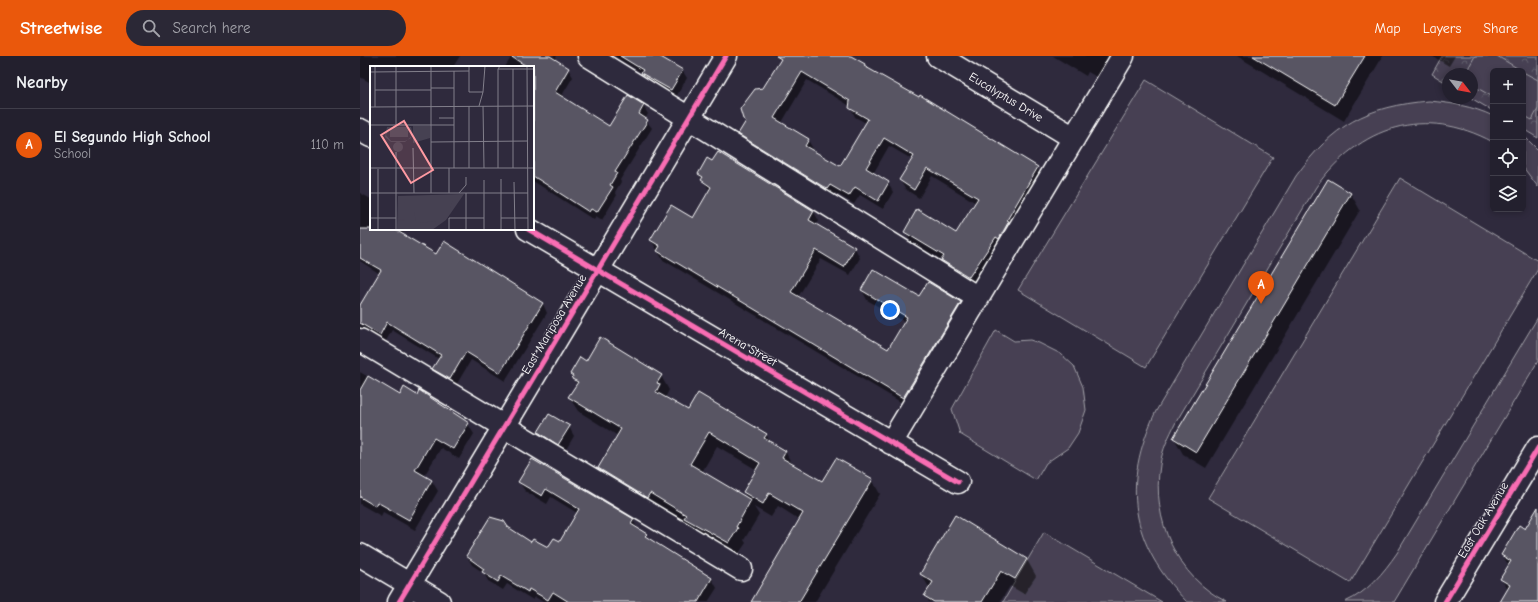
<!DOCTYPE html>
<html lang="en">
<head>
<meta charset="utf-8">
<style>
  body { margin:0; font-family:"Comic Neue",sans-serif; background:#2b2836; color:#f1f3f6 }
  .controls { position:absolute; right:12px; top:12px; display:grid; overflow:hidden; border-radius:6px; box-shadow:0 2px 6px #0003 }
  .controls button { width:36px; height:36px; display:grid; place-items:center; padding:0; border:0; border-bottom:1px solid #403e4a; background:#23202e; color:#f1f3f6; font:20px sans-serif }
  .compass { position:absolute; left:1082px; top:12px; width:36px; height:36px; border-radius:50%; background:#23202e; box-shadow:0 2px 6px #0003; rotate:121deg }
  .you { position:absolute; left:530px; top:254px; width:14px; height:14px; margin:-10px; border:3px solid #fff; border-radius:50%; background:#1a73e8; box-shadow:0 0 0 6px #1a73e833 }
  .badge { display:grid; place-items:center; width:26px; height:26px; border-radius:50%; background:#ea580c; color:#fff; font-size:13px; font-weight:700 }
  .pin { position:absolute; translate:-50% -33px; filter:drop-shadow(0 1px 2px #0008) }
  .pin::after { content:''; position:absolute; top:21px; width:14px; height:12px; background:inherit; clip-path:polygon(0 0,100% 0,50% 100%) }
  .list { margin:0; padding:0; list-style:none }
  h2 { display:flex; justify-content:space-between; align-items:center; height:52px; margin:0; padding:0 16px; font-size:17px }
  h2 small { font-size:13px; font-weight:400; color:#a3a3aa }
  .list li { display:grid; grid-template-columns:26px 1fr auto; gap:12px; align-items:center; box-sizing:border-box; height:72px; padding:0 16px; border-top:1px solid #403e4a }
  .list b { display:block; font-size:15px; white-space:nowrap }
  .list p { margin:0; font-size:13px; white-space:nowrap; color:#a3a3aa }
  .list em { font-size:13px; font-style:normal; color:#a3a3aa }
  .icon { flex:none; width:22px; height:22px; fill:none; stroke:currentColor; stroke-width:2; stroke-linecap:round; stroke-linejoin:round }
  .map { position:relative; flex:none; width:1178px; height:546px; overflow:hidden }
  header { display:flex; align-items:center; gap:24px; box-sizing:border-box; height:56px; padding:0 20px; background:#ea580c; color:#fff }
  header strong { font-size:19px }
  nav { display:flex; gap:22px; margin-inline-start:auto; font-size:14px }
  .search { width:280px; height:36px; background:#2b2836; display:flex; align-items:center; gap:10px; box-sizing:border-box; padding:0 14px; border-radius:22px; color:#a3a3aa; font-size:15px }
  main { display:flex }
  aside { flex:1; background:#23202e }
  .map>svg:first-child { display:block }
</style>
</head>
<body>
<header>
<strong>Streetwise</strong>
<div class="search"><svg class="icon" aria-label="search" viewBox="0 0 24 24"><circle cx="10" cy="10" r="6"/><path d="M15 15l6 6"/></svg>Search here</div>
<nav><a>Map</a><a>Layers</a><a>Share</a></nav>
</header>
<main>
<aside>
<h2>Nearby<small></small></h2>
<ul class="list">
<li><span class="badge">A</span><div><b>El Segundo High School</b><p>School</p></div><em>110 m</em></li>
</ul>
</aside>
<div class="map">
<svg width="1178" height="546" viewBox="0 0 1178 546">
  <defs>
    <pattern id="forest-crowns" width="20" height="18" patternUnits="userSpaceOnUse"><rect width="20" height="18" fill="#464152"/><path d="M2 6a3 3 0 1 1 6 0M12 15a3 3 0 1 1 6 0" fill="none" stroke="#625e6c"/></pattern>
  </defs>
  <rect width="100%" height="100%" fill="#2f2a3d"/>
  <filter id="ink" filterUnits="userSpaceOnUse"><feTurbulence type="fractalNoise" baseFrequency=".025" numOctaves="2"/><feDisplacementMap in="SourceGraphic" scale="8" xChannelSelector="R" yChannelSelector="G"/><feConvolveMatrix kernelMatrix="1 2 1 2 8 2 1 2 1" color-interpolation-filters="sRGB"/></filter>
  <g filter="url(#ink)">
    <path fill="url(#forest-crowns)" stroke="#a2a0a8" d="M1082 0H1178V82L1163 73V15H1133V55L1111 42 1112 18H1088V28L1072 18Z"/>
    <path fill="#464152" stroke="#a2a0a8" d="M1115 0H1137L1162 15H1133V41L1112 29V18H1105Z
      M1163 16 1178 24V53L1172 64 1163 59Z
      M786 24 913 101 786 311 658 234Z
      M1069 45C1091 47 1112 50 1133 60V86C1064 49 1000 70 956 131L816 366C809 380 802 394 800 409 791 463 817 522 867 546H827C770 488 761 428 796 355L936 120C973 69 1006 50 1069 45Z
      M1163 79 1178 94V131L1163 111Z
      M1040 122 1178 205V213L990 527 848 442Z
      M1178 261V305L1034 546H985C1008 536 1023 517 1037 497Z
      M636 274 654 285 670 284 679 287 701 298 714 310 723 331 726 354 718 377 708 392 686 407 676 424 600 378 592 353Z
      M684 476 802 546H643Z"/>
    <path fill="#0007" fill-rule="evenodd" d="M0 0H100L93 11H11V27L0 21Z
      M152 0H197L195 4 208 13 213 21 201 41 249 71 283 50 288 58 285 63 292 72 260 124 261 126 255 136 257 139 242 164 236 160 234 164 173 125V11H145Z
      M254 0H297L322 14 327 22 316 41 286 25 282 17Z
      M415 0H489L505 12 677 112 682 120 614 230 587 213 582 204 550 185 545 176 597 178 616 147 572 120 559 142 545 133 540 124 553 104 529 90 513 118 528 127 533 136 523 153 500 139 494 148 475 137 472 142 385 87 380 78 386 67 384 63 421 4ZM447 24 490 50 495 61 506 67 480 111 452 95 453 93 448 84 421 68Z
      M693 0H754L740 23 728 16 726 20Z
      M877 0H1023L984 65Z
      M1072 0H1095L1089 10Z
      M339 118 454 156 459 165 456 169 495 192 500 202 490 219 461 203 438 241 528 294 545 266 507 244 502 234 600 247 606 256 549 351 303 204 291 184 334 163 350 135Z
      M0 137 11 143V173H45L42 179 77 200 84 187 183 248 187 257 145 325 111 304 95 331 78 321 73 313 79 303 32 274 25 287 0 272V248L1 249 20 218 0 205Z
      M991 138 1000 154 846 412 823 398 814 382Z
      M226 306 301 320 309 334 306 340 308 343 328 356 406 378 411 388 425 395 433 410 463 426 512 424 520 438 455 546H395L440 464 418 450 411 461 394 451 399 459 384 484 386 487 377 500 247 426 239 412 258 380 218 355 209 341 217 329 211 318ZM357 390 397 414 384 436 388 444 342 416Z
      M0 316 40 340 108 368 114 378 99 403 81 392 64 420 72 425 78 435 55 474 23 456 21 460 0 448Z
      M209 371 214 380 204 397 184 385 179 376Z
      M172 405 273 464 278 473 286 479 289 484 352 523 357 532 348 546H183L175 541 173 544 147 528 143 534 128 525 124 517 112 509 107 500 172 488 188 493 200 487 217 457 191 441 187 448 165 435 159 426Z
      M1178 453V546H1141L1148 534 1141 523 1149 510 1142 499 1165 474Z
      M667 504 676 520 664 538 650 530 640 546H569L566 540 570 533 561 518Z"/>
    <path fill="#595564" stroke="#fff" fill-rule="evenodd" d="M150 0H190L209 12 195 36 249 70 268 39 284 49 279 58 288 64 255 116 257 117 250 129 253 131 237 156 231 153 229 156 173 120V11H168Z
      M260 0H299L323 14 311 34 281 17 283 14Z
      M416 0H491L505 8 504 10 559 41 560 39 678 111 647 164 649 165 639 183 636 181 609 221 581 204 584 200 544 176 557 153 596 177 618 142 567 112 554 134 539 124 554 100 524 82 506 112 529 126 518 145 495 131 489 140 470 129 467 133 378 78 386 65 383 63 380 53 395 33 403 32 421 3ZM442 16 490 45 489 52 508 63 480 110 445 90 449 83 414 62Z
      M893 0H1005L975 49Z
      M358 96 454 155 449 164 495 191 484 211 456 194 431 236 528 293 547 261 501 234 513 213 559 240 568 226 601 246 543 342 297 195 300 190 290 184 311 149 333 162 351 131 341 124 343 121 338 118 347 102 352 105Z
      M968 123 991 137 836 396 813 382Z
      M0 173H34L76 198 84 185 183 247 140 317 106 296 90 323 72 313 81 299 27 266 20 279 0 267V249L21 214 0 202Z
      M240 281 302 319 297 327 300 328 296 336 328 354 338 337 407 378 404 382 426 395 422 402 462 425 476 402 513 423 439 546H391L443 457 409 437 403 448 383 436 400 407 349 376 330 408 391 444 376 471 378 472 369 487 324 462 326 459 290 437 287 442 238 412 261 373 208 341 218 326 212 323 213 320 210 318 220 301 226 305Z
      M8 320 40 339 44 331 57 339 59 334 109 367 93 393 74 382 55 414 72 424 49 464 17 446 15 450 0 441V334Z
      M189 358 210 370 198 389 178 376Z
      M172 403 274 463 271 468 287 478 285 480 352 522 338 546H209L193 536 188 544 169 533 168 536 141 520 138 526 122 516 124 513 106 500 130 461 144 465 148 471 171 486 173 483 188 491 194 482 200 485 219 453 186 433 182 440 158 426Z
      M1178 451V546H1140L1150 529 1140 523 1151 505 1141 499 1159 469 1165 473Z
      M595 459 667 503 655 523 641 515 622 546H574L564 540 573 526 560 518Z"/>
    <g fill="none" stroke-linecap="round" stroke-linejoin="round">
      <g stroke="#fff" stroke-width="25">
        <path id="minor" d="M229 0 618 242
          M578 0 714 82
          M0 74 11 80
          M168 173 598 426
          M0 284 381 513
          M531 387 763 0
          M0 499 79 546
          M39 546 366 0
          M1085 546 1178 392"/>
      </g>
      <use href="#minor" stroke="#2f2a3d" stroke-width="22"/>
      <g stroke="#2f2a3d" stroke-width="8">
        <path id="cycleway" d="M168 173 598 426
          M39 546 366 0
          M1085 546 1178 392"/>
      </g>
      <use href="#cycleway" stroke="#f96db3" stroke-width="5"/>
    </g>
  </g>
  <g text-anchor="middle" stroke-width="3" stroke-linejoin="round" paint-order="stroke">
    <g font-size="12" fill="#fff" stroke="#2f2a3d">
      <text transform="translate(646 41) rotate(31)" y="4">Eucalyptus Drive</text>
      <text transform="translate(194 268) rotate(-59)" y="4">East Mariposa Avenue</text>
      <text transform="translate(388 291) rotate(30)" y="4">Arena Street</text>
      <text transform="translate(1123 464) rotate(-59)" y="4">East Oak Avenue</text>
    </g>
  </g>
  <g transform="translate(10 10)">
    <rect width="164" height="164" fill="#2f2a3d"/>
    <path d="M94 128 76 154 62 164H27L28 130Z" fill="#464152"/>
    <path d="M43 60H60V72L43 77V69L35 76H21L15 71 17 61H41L43 68ZM20 63H37L41 65V72L35 75H21L16 69ZM20 63H38V71H20ZM23 81a5 5 0 1 1 10 0a5 5 0 1 1-10 0ZM69 134H83L80 142 73 148H69ZM29 136H34L44 146 46 155H39V164H28V155L35 154 28 153ZM50 150H68V158H66L65 155 50 157Z" fill="#464152" fill-rule="evenodd"/>
    <path fill="none" stroke="#827f8b" stroke-width="1" d="M61 0V127M99 0V26H113M157 0 158 164M128 3H164M143 3V102M84 5V102M0 6 99 5M61 22H84M5 24H61M99 40V102M109 40 113 26 115 0M113 40 114 102M0 41 164 40M5 41V0M69 52H84M0 59H84M26 59V0M61 76 158 75M43 82 44 127M0 102H164M79 102V127M128 102V3L130 0M8 103V164M131 113V164M114 114V164M144 116 145 164M0 127H158M89 127 96 119V111M96 127V164M0 152H26M131 152H158M26 164V86M79 164V152H114"/>
    <path fill="#ff9aa2" fill-opacity="0.15" stroke="#ff9aa2" stroke-width="2" d="M34 55 63 104 41 117 11 69Z"/>
    <rect width="164" height="164" fill="none" stroke="#fff" stroke-width="2"/>
  </g>
</svg>
<div class="controls">
<button>+</button>
<button>−</button>
<button><svg class="icon" aria-label="locate" viewBox="0 0 24 24"><circle cx="12" cy="12" r="6"/><path d="M12 2v4M12 18v4M2 12h4M18 12h4"/></svg></button>
<button><svg class="icon" aria-label="layers" viewBox="0 0 24 24"><path d="M12 4l9 5-9 5-9-5zM3 14l9 5 9-5"/></svg></button>
</div>
<svg class="compass" viewBox="-18 -18 36 36"><path d="M0-13l5 13h-10z" fill="#e53935"/><path d="M0 13l5-13h-10z" fill="#a3a3aa"/></svg>
<div class="you"></div>
<div class="pin badge" style="left:901px;top:248px">A</div>
</div>
</main>
</body>
</html>
